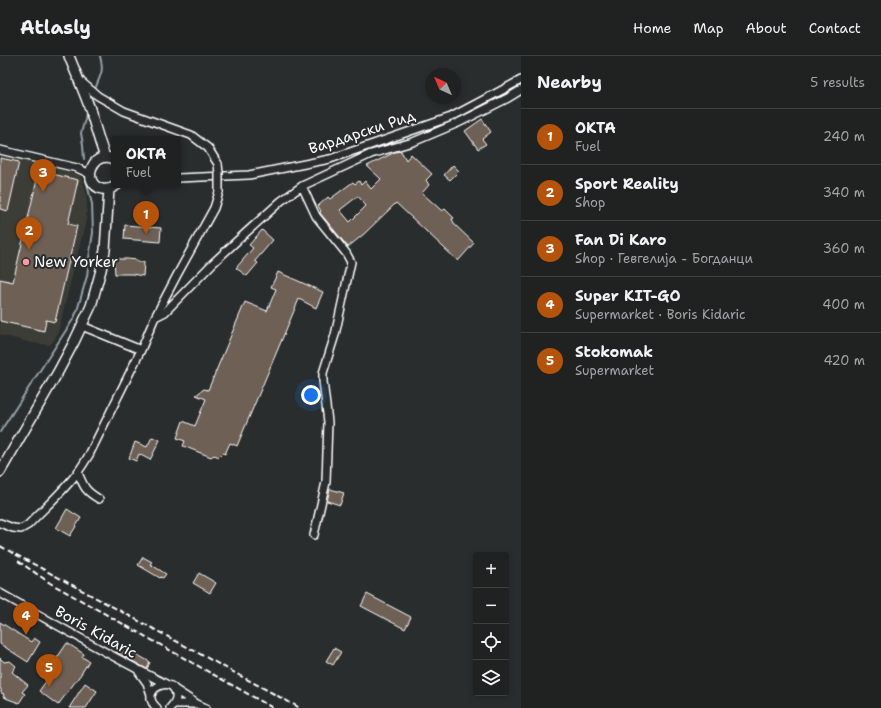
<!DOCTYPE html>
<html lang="en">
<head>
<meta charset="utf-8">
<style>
  body { margin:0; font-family:"Shantell Sans",sans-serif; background:#282a2a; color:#f1f3f6 }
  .controls { position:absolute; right:12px; bottom:12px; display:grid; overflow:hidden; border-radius:4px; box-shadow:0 2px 6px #0003 }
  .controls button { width:36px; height:36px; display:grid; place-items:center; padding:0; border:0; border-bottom:1px solid #3d3f40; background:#202222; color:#f1f3f6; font:20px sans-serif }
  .compass { position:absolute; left:425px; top:12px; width:36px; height:36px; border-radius:50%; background:#202222; box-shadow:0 2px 6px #0003; rotate:316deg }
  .you { position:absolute; left:311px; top:339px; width:14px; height:14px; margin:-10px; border:3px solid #fff; border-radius:50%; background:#1a73e8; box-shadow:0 0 0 6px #1a73e833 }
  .badge { display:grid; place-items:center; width:26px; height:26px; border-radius:50%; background:#b45309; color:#fff; font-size:13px; font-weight:700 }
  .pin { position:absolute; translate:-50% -33px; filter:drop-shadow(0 1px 2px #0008) }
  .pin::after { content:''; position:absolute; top:21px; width:14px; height:12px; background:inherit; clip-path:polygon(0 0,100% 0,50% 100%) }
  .popup { position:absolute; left:111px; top:80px; width:70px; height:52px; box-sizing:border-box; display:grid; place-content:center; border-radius:4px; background:#202222; filter:drop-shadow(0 1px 3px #0005); font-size:13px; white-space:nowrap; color:#a2a4a5 }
  .popup b { font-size:15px; color:#f1f3f6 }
  .popup::after { content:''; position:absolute; left:50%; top:100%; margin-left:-8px; border:8px solid transparent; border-top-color:#202222 }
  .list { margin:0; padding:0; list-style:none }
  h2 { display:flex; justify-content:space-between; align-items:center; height:52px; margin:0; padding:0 16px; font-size:17px }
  h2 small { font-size:13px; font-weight:400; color:#a2a4a5 }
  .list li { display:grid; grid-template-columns:26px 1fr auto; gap:12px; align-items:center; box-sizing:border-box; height:56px; padding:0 16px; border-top:1px solid #3d3f40 }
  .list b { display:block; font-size:15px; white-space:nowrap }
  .list p { margin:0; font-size:13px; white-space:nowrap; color:#a2a4a5 }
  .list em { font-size:13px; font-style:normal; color:#a2a4a5 }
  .icon { flex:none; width:22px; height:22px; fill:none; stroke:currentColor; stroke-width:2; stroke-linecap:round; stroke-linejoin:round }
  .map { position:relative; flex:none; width:521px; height:652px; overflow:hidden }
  header { display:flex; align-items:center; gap:24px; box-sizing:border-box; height:56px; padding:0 20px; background:#202222; border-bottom:1px solid #3d3f40 }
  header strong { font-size:19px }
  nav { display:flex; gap:22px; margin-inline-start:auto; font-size:14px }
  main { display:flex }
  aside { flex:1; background:#202222 }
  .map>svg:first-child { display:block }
</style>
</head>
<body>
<header>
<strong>Atlasly</strong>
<nav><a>Home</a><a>Map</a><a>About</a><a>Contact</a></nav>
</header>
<main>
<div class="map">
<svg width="521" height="652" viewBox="0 0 521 652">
  <rect width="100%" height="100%" fill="#2a2d2e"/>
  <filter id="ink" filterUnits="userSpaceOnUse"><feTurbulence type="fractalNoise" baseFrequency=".025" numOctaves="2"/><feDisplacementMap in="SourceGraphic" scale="8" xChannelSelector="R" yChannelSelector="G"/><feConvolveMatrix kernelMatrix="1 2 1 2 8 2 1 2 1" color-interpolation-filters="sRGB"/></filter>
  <g filter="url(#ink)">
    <path fill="#3e3d39" d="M0 99 27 104 76 118 80 120 82 123 85 133 87 145 86 164 58 276 54 284 50 289 33 287 0 279Z"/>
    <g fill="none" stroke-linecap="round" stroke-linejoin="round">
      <path stroke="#94a0a9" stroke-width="2" d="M96 31C101 16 104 17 100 0
        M84 103 83 89 81 77 85 63 86 57
        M0 376 74 262 77 255 87 220 90 195 93 177 92 148 87 128 83 117"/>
    </g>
    <path fill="#6e6154" stroke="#fff" fill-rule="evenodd" d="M482 63 491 76 482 83 486 88 478 93 465 75Z
      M401 95 406 104 411 98 432 118 426 124 429 129 422 137 442 155 445 153 454 162 452 163 455 169 474 187 458 205 396 147 364 178 348 191 320 157V156L321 155 318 150 328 141 330 143 353 126 355 128 359 125 361 129 365 125 371 133 381 123 367 110 395 96ZM358 140 366 150 350 166 340 154Z
      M0 102 19 106 8 155 0 153Z
      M453 109 459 115 450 124 444 119Z
      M39 115 78 124 68 168 77 170 55 266 46 264 44 275 0 265V223L13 226Z
      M125 169 161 172 160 186 124 183Z
      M262 174 273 184 255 205 258 207 247 220 236 212 253 192 249 189Z
      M114 203H127L137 204V206H144L143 220 132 218H115Z
      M278 216 323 236 316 252 299 243 237 390 230 387 225 398 223 397 219 401 214 399 211 401 183 390 185 385 177 382 183 365 195 370 206 343 196 339 204 333 208 334 245 246 267 255 276 233 271 231Z
      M152 381 160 384 150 404 139 398 136 405 129 402 135 386 147 391Z
      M330 433 344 437 340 449 327 445Z
      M67 453 81 462 70 480 56 472Z
      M143 501 152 506 150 508 166 518 163 522 161 521 160 522 138 509Z
      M199 517 216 527 210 537 193 527Z
      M367 538 411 561 405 573 361 550Z
      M0 566 31 586 34 582 40 586 28 606 0 588Z
      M67 587 84 598 82 601 89 605 81 618 58 649 39 635 55 613 51 611Z
      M120 589 150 606 147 613 116 596Z
      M334 592 341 596 333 609 326 605Z
      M0 602 4 606 10 605 16 610 12 616 28 629 22 636 25 638 19 647 3 641 4 638 1 637V633L0 632Z
      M85 627 97 635 86 652H69Z"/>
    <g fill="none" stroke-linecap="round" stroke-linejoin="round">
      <g stroke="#fff" stroke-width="10">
        <path id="minor" d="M79 24 98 40 124 55 191 79 208 92 218 108
          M0 94 77 112 90 118
          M178 122 249 119 330 103 451 61 521 24
          M302 130 316 160 346 197 351 206 335 279 323 317V325L328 366 326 426 314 479
          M155 261 165 256 213 207 239 183 281 145 302 130 371 98 413 86 458 67 508 42 521 34
          M82 270 141 294
          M78 417C84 431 85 435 99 443
          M0 467 13 472 21 473 28 469C44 452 63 436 77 417 82 411 85 405 89 399L141 294 155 261 177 219 214 152 219 136
          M0 537C55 568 110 600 166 628
          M139 616 147 627 151 639
          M174 633 197 648 206 652
          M174 648H196
          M157 652C137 635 172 617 176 638 177 644 174 648 170 652"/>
      </g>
      <g stroke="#fff" stroke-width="12">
        <path id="major" d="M69 0C76 18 84 35 90 53 95 70 99 85 105 101
          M114 103C91 93 81 128 102 133 108 134 113 132 117 129
          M0 416 58 316 74 286 91 250 101 214 105 194 109 133"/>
      </g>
      <use href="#minor" stroke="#2a2d2e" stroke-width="7"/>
      <use href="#major" stroke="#2a2d2e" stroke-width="9"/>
      <path stroke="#fff" stroke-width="2" stroke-dasharray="6 3" stroke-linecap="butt" d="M0 490 300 652
        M18 505 50 527 273 652"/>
      <g stroke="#fff" stroke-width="10" stroke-linecap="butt">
        <path id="minor-bridge" d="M218 108 219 117V136"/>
      </g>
      <use href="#minor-bridge" stroke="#2a2d2e" stroke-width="7"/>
    </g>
  </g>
  <circle fill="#ff9aa2" stroke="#2a2d2e" stroke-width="1.5" cx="26" cy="206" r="4"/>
  <g text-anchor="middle" stroke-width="4" stroke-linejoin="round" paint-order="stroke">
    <g font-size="15" fill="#fff" stroke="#2a2d2e">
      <text transform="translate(362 76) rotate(-18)" y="5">Вардарски Рид</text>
      <text transform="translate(96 576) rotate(29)" y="5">Boris Kidaric</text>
    </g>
    <g font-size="15" fill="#fff" stroke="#2a2d2e" text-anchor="start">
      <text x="34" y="211">New Yorker</text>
    </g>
  </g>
</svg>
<div class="controls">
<button>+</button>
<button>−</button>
<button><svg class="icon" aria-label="locate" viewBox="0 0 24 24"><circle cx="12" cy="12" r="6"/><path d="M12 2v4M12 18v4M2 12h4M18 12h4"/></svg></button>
<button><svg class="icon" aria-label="layers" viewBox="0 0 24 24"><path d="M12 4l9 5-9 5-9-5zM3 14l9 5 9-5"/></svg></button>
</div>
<svg class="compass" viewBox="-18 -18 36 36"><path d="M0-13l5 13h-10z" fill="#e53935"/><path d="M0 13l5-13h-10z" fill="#a2a4a5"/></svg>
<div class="you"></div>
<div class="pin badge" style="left:146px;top:178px">1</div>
<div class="popup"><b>OKTA</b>Fuel</div>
<div class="pin badge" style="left:29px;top:194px">2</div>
<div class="pin badge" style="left:43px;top:136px">3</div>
<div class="pin badge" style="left:26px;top:579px">4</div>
<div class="pin badge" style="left:49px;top:631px">5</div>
</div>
<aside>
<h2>Nearby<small>5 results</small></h2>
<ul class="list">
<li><span class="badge">1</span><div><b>OKTA</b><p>Fuel</p></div><em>240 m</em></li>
<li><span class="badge">2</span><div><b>Sport Reality</b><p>Shop</p></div><em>340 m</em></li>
<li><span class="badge">3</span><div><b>Fan Di Karo</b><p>Shop · Гевгелија - Богданци</p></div><em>360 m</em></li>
<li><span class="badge">4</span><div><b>Super KIT-GO</b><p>Supermarket · Boris Kidaric</p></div><em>400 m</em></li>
<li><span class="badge">5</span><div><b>Stokomak</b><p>Supermarket</p></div><em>420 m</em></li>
</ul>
</aside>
</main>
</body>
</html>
